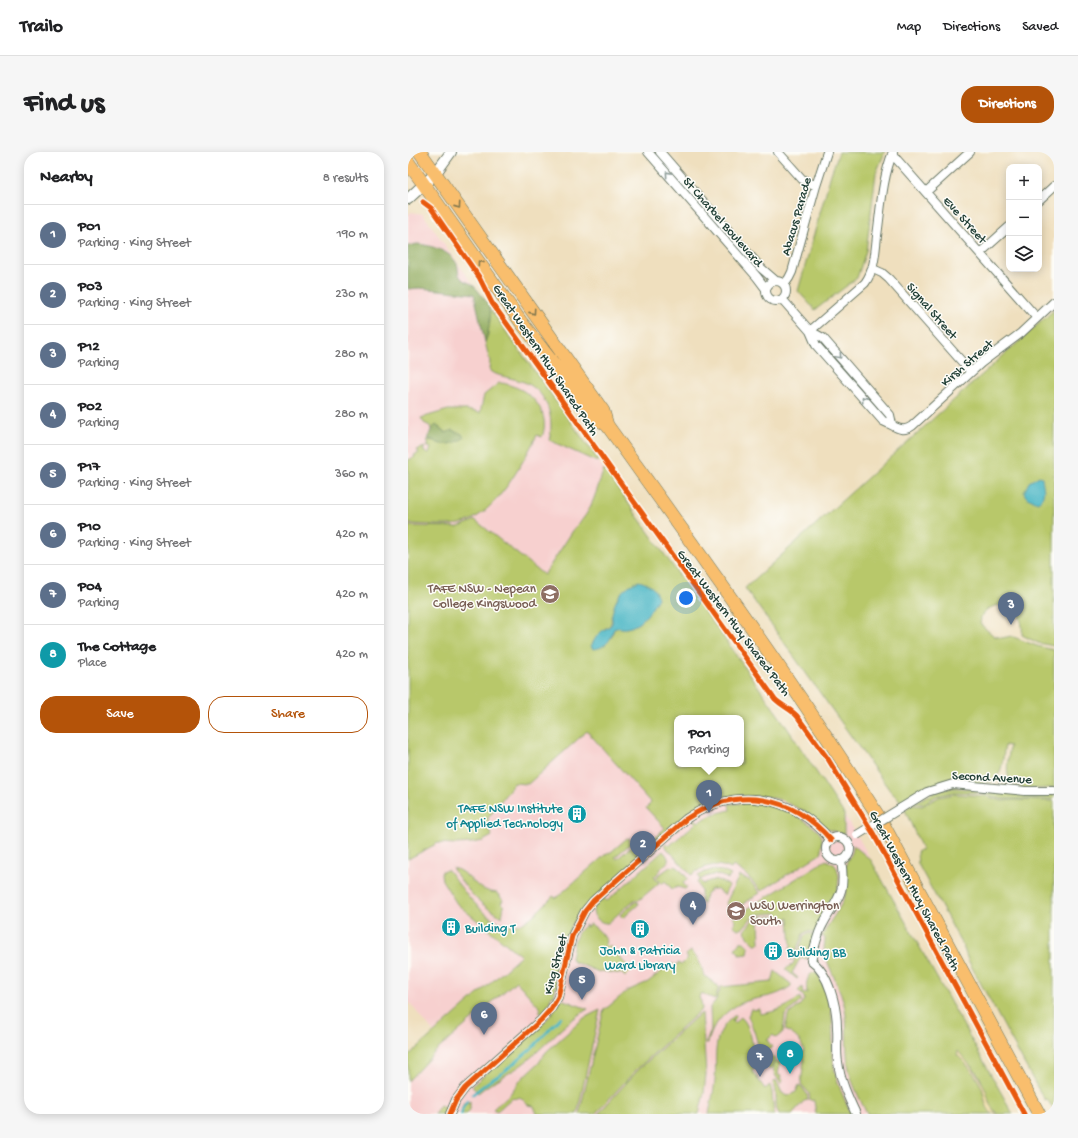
<!DOCTYPE html>
<html lang="en">
<head>
<meta charset="utf-8">
<style>
  body { margin:0; font-family:"Gochi Hand",sans-serif; background:#f6f6f6; color:#202124 }
  .controls { position:absolute; right:12px; top:12px; display:grid; overflow:hidden; border-radius:8px; box-shadow:0 2px 10px #0003 }
  .controls button { width:36px; height:36px; display:grid; place-items:center; padding:0; border:0; border-bottom:1px solid #e0e0e0; background:#fff; color:#202124; font:20px sans-serif }
  .you { position:absolute; left:278px; top:446px; width:14px; height:14px; margin:-10px; border:3px solid #fff; border-radius:50%; background:#1a73e8; box-shadow:0 0 0 6px #1a73e833 }
  .badge { display:grid; place-items:center; width:26px; height:26px; border-radius:50%; background:#b45309; color:#fff; font-size:13px; font-weight:700 }
  .pin { position:absolute; translate:-50% -33px; filter:drop-shadow(0 1px 2px #0008) }
  .pin::after { content:''; position:absolute; top:21px; width:14px; height:12px; background:inherit; clip-path:polygon(0 0,100% 0,50% 100%) }
  .popup { position:absolute; left:266px; top:563px; width:70px; height:52px; box-sizing:border-box; display:grid; place-content:center; border-radius:8px; background:#fff; filter:drop-shadow(0 1px 3px #0005); font-size:13px; white-space:nowrap; color:#757577 }
  .popup b { font-size:15px; color:#202124 }
  .popup::after { content:''; position:absolute; left:50%; top:100%; margin-left:-8px; border:8px solid transparent; border-top-color:#fff }
  .list { margin:0; padding:0; list-style:none }
  h2 { display:flex; justify-content:space-between; align-items:center; height:52px; margin:0; padding:0 16px; font-size:17px }
  h2 small { font-size:13px; font-weight:400; color:#757577 }
  .list li { display:grid; grid-template-columns:26px 1fr auto; gap:12px; align-items:center; box-sizing:border-box; height:60px; padding:0 16px; border-top:1px solid #e0e0e0 }
  .list b { display:block; font-size:15px; white-space:nowrap }
  .list p { margin:0; font-size:13px; white-space:nowrap; color:#757577 }
  .list em { font-size:13px; font-style:normal; color:#757577 }
  .actions { display:flex; gap:8px; padding:12px 16px }
  .actions a { flex:1; padding:9px 0; border:1px solid #b45309; border-radius:16px; text-align:center; font-size:14px; color:#b45309 }
  .actions .main { background:#b45309; color:#fff }
  .icon { flex:none; width:22px; height:22px; fill:none; stroke:currentColor; stroke-width:2; stroke-linecap:round; stroke-linejoin:round }
  .map { position:relative; flex:none; width:646px; height:962px; overflow:hidden; border-radius:16px }
  header { display:flex; align-items:center; gap:24px; box-sizing:border-box; height:56px; padding:0 20px; background:#fff; border-bottom:1px solid #e0e0e0 }
  header strong { font-size:19px }
  nav { display:flex; gap:22px; margin-inline-start:auto; font-size:14px }
  .intro { display:flex; align-items:center; justify-content:space-between; box-sizing:border-box; height:96px; padding:0 24px }
  h1 { margin:0; font-size:28px }
  .button { padding:10px 18px; border-radius:16px; background:#b45309; color:#fff; font-size:14px; font-weight:700 }
  main { display:flex; gap:24px; padding:0 24px }
  aside { flex:1; background:#fff; border-radius:16px; box-shadow:0 2px 10px #0003 }
  .map>svg:first-child { display:block }
</style>
</head>
<body>
<header>
<strong>Trailo</strong>
<nav><a>Map</a><a>Directions</a><a>Saved</a></nav>
</header>
<div class="intro"><h1>Find us</h1><a class="button">Directions</a></div>
<main>
<aside>
<h2>Nearby<small>8 results</small></h2>
<ul class="list">
<li><span class="badge" style="background:#5c6f8a">1</span><div><b>P01</b><p>Parking · King Street</p></div><em>190 m</em></li>
<li><span class="badge" style="background:#5c6f8a">2</span><div><b>P03</b><p>Parking · King Street</p></div><em>230 m</em></li>
<li><span class="badge" style="background:#5c6f8a">3</span><div><b>P12</b><p>Parking</p></div><em>280 m</em></li>
<li><span class="badge" style="background:#5c6f8a">4</span><div><b>P02</b><p>Parking</p></div><em>280 m</em></li>
<li><span class="badge" style="background:#5c6f8a">5</span><div><b>P17</b><p>Parking · King Street</p></div><em>360 m</em></li>
<li><span class="badge" style="background:#5c6f8a">6</span><div><b>P10</b><p>Parking · King Street</p></div><em>420 m</em></li>
<li><span class="badge" style="background:#5c6f8a">7</span><div><b>P04</b><p>Parking</p></div><em>420 m</em></li>
<li><span class="badge" style="background:#0f9aa8">8</span><div><b>The Cottage</b><p>Place</p></div><em>420 m</em></li>
</ul>
<div class="actions"><a class="main">Save</a><a>Share</a></div>
</aside>
<div class="map">
<svg width="646" height="962" viewBox="0 0 646 962">
  <rect width="100%" height="100%" fill="#fdfcf7"/>
  <filter id="ink" filterUnits="userSpaceOnUse"><feTurbulence type="fractalNoise" baseFrequency=".025" numOctaves="2"/><feDisplacementMap in="SourceGraphic" scale="8" xChannelSelector="R" yChannelSelector="G"/><feConvolveMatrix kernelMatrix="1 2 1 2 8 2 1 2 1" color-interpolation-filters="sRGB"/></filter>
  <filter id="wash" filterUnits="userSpaceOnUse"><feTurbulence type="fractalNoise" baseFrequency=".012" numOctaves="4" result="noise"/><feDisplacementMap in="SourceGraphic" scale="16" xChannelSelector="R" yChannelSelector="G"/><feGaussianBlur stdDeviation="0.9" result="paint"/><feColorMatrix in="noise" values="0 0 0 0 0 0 0 0 0 0 0 0 0 0 0 0 0 1.4 0 .05"/><feComposite in="paint" operator="in"/></filter>
  <g filter="url(#wash)">
    <rect width="100%" height="100%" fill="#efdfbe"/>
    <path fill="#f7d0cf" fill-rule="evenodd" d="M3 60 15 62 376 571 449 683 604 962H0V904L26 881 0 849V63ZM269 566H333V612H269Z"/>
    <path fill="#b8c86b" stroke="#6c8250" fill-rule="evenodd" d="M431 0H477L468 21 458 99 449 126 407 158 390 139 423 22Z
      M82 157 190 308 189 310 141 288C147 266 139 239 116 230 105 226 93 225 83 220L81 217 82 210 77 190 80 182Z
      M646 158V494L630 491 614 483C616 465 606 449 587 454 581 456 577 458 574 463 572 466 573 470 572 472L586 484 594 486 603 484 629 494 646 498V636C632 636 605 641 600 623 598 614 601 603 602 594L597 593C594 607 596 622 583 630L517 638 491 653 492 648 483 640 337 436Z
      M91 231C96 231 99 232 104 234 125 240 143 262 134 285L129 283C114 312 89 360 56 371 42 375 15 372 0 372V308L7 305 6 303 11 301 9 298 17 295 15 299 21 301 23 296 18 294 21 293 19 288H21L40 292 51 289 48 282 38 281 31 275H25L23 278 22 274 16 271 13 266 40 258H59L72 261 76 243Z
      M196 317 376 571 436 662V682L421 678 396 659 373 648 361 645 348 644 299 652 173 758 162 776 159 785 146 844 144 843 140 854 134 861 131 859 133 857 108 829 27 900 0 929V904L113 804 49 752 34 728 33 722 34 719 40 718C54 737 89 788 118 769 128 762 137 752 145 744L148 746 199 701 203 700 218 687 222 686 221 693 207 705 209 707 224 694V688L239 684 244 688 257 676 238 656 243 651 179 579 120 632 106 631 80 666V677L84 684 75 689 64 691 48 692 30 691 0 707V374L50 375 56 373 67 368 136 423 168 374C184 361 189 336 196 317ZM250 446C243 458 234 474 218 476 213 477 211 474 206 477L203 486 196 477C203 474 204 471 203 464ZM269 566H333V612H269Z
      M547 636 646 643V647H593L574 641 547 640 528 644 515 652 505 651 532 638Z
      M547 642 578 644 594 649 606 648 646 649V958L639 947 637 948 629 935 560 808 555 794 510 712 509 700 514 697 497 658 503 653 514 654 531 645Z
      M338 651C347 651 355 651 363 653 376 656 407 672 413 683 416 688 412 695 414 701L353 739C344 729 337 720 325 714L323 717C308 710 296 714 283 723L256 693 258 691 261 694 288 671 285 668 287 666 290 670 306 662 322 658 321 652Z
      M445 693 463 708 605 962H589C578 951 578 935 570 922 565 914 556 909 549 903 558 911 569 924 574 936 578 948 575 950 584 962H459C451 945 442 929 440 911 437 892 440 874 437 856 433 836 422 820 417 802 415 797 417 791 417 786L414 784C421 769 434 756 438 740 440 731 437 722 438 713 439 705 446 703 445 693Z
      M255 699C266 711 257 710 252 718 250 720 249 723 246 725L251 731 231 748H226L200 771C192 772 182 763 186 755 188 751 192 748 195 746L199 749Z
      M418 708 426 712 429 716 431 724 430 736 427 744 414 765 407 781 400 779 395 782 384 808 382 807V796H383L381 766 370 767 369 761 346 763 334 777H330L325 773 328 769 325 766Z
      M267 714 271 716 280 727 275 731 279 736 277 737 270 735 264 737 257 729 254 732 248 725 262 715Z
      M44 716C60 718 67 740 89 741L95 748 93 751 96 754 94 765C69 751 60 739 44 716Z
      M304 718 314 719 323 723 320 727C311 721 301 722 292 728L295 732C305 726 312 727 321 734L316 743 309 737H303L298 743 295 752 293 751V739L289 730 292 728 290 724 297 720Z
      M331 724 341 728 352 741 324 759 318 751Z
      M227 750H230L231 752 215 766 212 763Z
      M367 764 368 767 351 768 352 791 347 792 340 785 339 782 336 779 347 765Z
      M181 772C188 774 196 783 199 790L197 792 200 796 202 794 221 816 216 820 222 816 224 818 217 825 215 822 192 819 191 820 164 809 163 806C165 795 167 778 178 773V775L181 774Z
      M401 781 406 783 399 807 393 805 384 821 390 826 389 827 377 817 385 812 396 784Z
      M332 790H336L341 795 340 802 331 803V801L327 797Z
      M283 799 290 807 297 824 311 835 309 841 308 846 306 848 294 841 291 846 293 849 294 857 228 918 187 962H171L196 857 200 855 219 839 240 830 263 812 269 813 270 811 273 813 280 806 278 803Z
      M367 819 383 832V834C367 846 356 844 339 849 320 855 304 872 300 891H298L303 878 302 855C310 847 309 845 313 835L364 830Z
      M405 820 410 822C417 836 423 851 424 866 426 884 423 901 427 919 430 934 437 948 443 962H408L406 949 402 948 401 941 393 932 396 908 393 903 396 899C393 888 387 883 377 878L380 863 391 854 396 848V845L390 839 394 835 395 842 399 841C398 832 398 826 405 820Z
      M392 845 393 849 377 863 375 880 368 886 365 883 359 888 364 895 359 899 365 906 367 907 363 919 358 913 364 909 362 906 355 910 346 879 340 864 343 857 349 858 351 856 352 862C368 860 380 855 392 845Z
      M153 847 180 857C156 870 138 894 116 911 102 922 84 929 70 941L64 934 132 874 142 864Z
      M192 858 169 962H129L126 954 120 953 112 945 107 947 105 945 89 959 85 957 102 942 114 926 130 912 138 900 176 866Z
      M294 861 298 922 296 941 291 962H190L230 918 288 865Z
      M326 864H329L324 869 326 871 333 865C346 877 344 900 348 915L344 919 357 937 362 933 364 940 366 962H301C303 950 306 939 307 928 309 902 303 882 326 864Z
      M367 910H372L370 923 373 924 372 927 375 928 373 932C368 924 363 920 367 910Z
      M368 928 374 941 380 944 388 940 391 933 393 934 399 942 400 948 396 949 384 962H371C365 953 371 940 365 931Z
      M62 949V958L58 962H53L54 955 56 950 59 951Z
      M32 953 38 956V962H26Z"/>
    <path fill="#92ac5f" stroke="#58744a" d="M9 92C22 93 43 99 49 112 51 117 49 121 53 126 56 130 62 130 66 134 70 138 80 151 82 156 84 163 80 183 77 190L66 142 12 136 0 137V94Z
      M28 273 38 281 44 278 47 279 48 281 50 280 54 282 56 286C48 291 33 296 25 288H21C20 282 23 277 28 273Z"/>
    <path fill="#eeda9e" stroke="#868c69" d="M550 899C560 911 569 921 576 934 582 945 578 951 589 962H584C575 952 578 947 574 936 569 924 558 911 549 903Z"/>
    <path fill="#49b6c5" stroke="#347a7c" d="M631 324 634 325C635 335 639 344 630 350 624 348 617 347 616 340L621 330Z
      M231 429C241 432 247 435 250 446 243 458 234 474 218 476 214 477 211 474 206 477 204 480 204 484 202 487 199 493 191 497 185 497L183 494C186 489 188 484 192 481 195 477 202 476 204 471 205 468 203 465 204 462 208 445 214 435 231 429Z"/>
    <g fill="none" stroke-linecap="round" stroke-linejoin="round">
      <path stroke="#49b6c5" stroke-width="2.5" d="M65 942 80 930 97 919 123 897 153 865
        M53 962 55 955 59 948"/>
    </g>
  </g>
  <g filter="url(#ink)">
    <g fill="none" stroke-linecap="round" stroke-linejoin="round">
      <g stroke="#687664" stroke-width="10">
        <path id="minor" d="M240 0 349 125 358 137
          M252 0 353 116 368 129
          M370 0 394 27 408 34
          M484 2 629 166
          M518 40 562 0
          M631 48 646 34
          M572 101 601 75
          M465 117 474 121 481 127 563 220
          M358 139a10 10 0 1 1 20 0a10 10 0 1 1-20 0Z
          M376 133 381 126 384 120 408 34 419 0
          M374 147 402 179 408 193 475 269C486 273 493 282 504 274L573 211 613 181 646 150
          M402 179 457 131C467 117 467 101 469 84 473 56 474 27 485 0
          M402 179 415 186 482 263 484 272
          M493 656 519 640 545 632 617 639H646
          M418 697a12 12 0 1 1 24 0a12 12 0 1 1-24 0Z
          M433 708C439 745 428 746 413 776 408 787 406 798 403 809 421 821 429 855 429 876 430 887 428 898 430 910 432 928 440 945 448 962
          M42 962 48 948 57 936 133 868 143 857 150 845 164 784 177 759 185 749 278 667C328 633 384 643 423 688"/>
      </g>
      <g stroke="#687664" stroke-width="12">
        <path id="tertiary" d="M0 47 27 22 43 0"/>
      </g>
      <g stroke="#687664" stroke-width="14">
        <path id="trunk" d="M12 0 195 259 199 273C293 404 388 534 474 670L631 962
          M0 10 113 170 187 265 199 273"/>
      </g>
      <use href="#minor" stroke="#fff" stroke-width="8"/>
      <use href="#tertiary" stroke="#fff" stroke-width="10"/>
      <use href="#trunk" stroke="#f9be6d" stroke-width="13"/>
      <g stroke="#687664" stroke-width="10" stroke-linecap="butt">
        <path id="minor-bridge" d="M449 683 493 656"/>
      </g>
      <use href="#minor-bridge" stroke="#fff" stroke-width="8"/>
      <g stroke="#fdfcf7" stroke-width="8">
        <path id="cycleway" d="M15 50 23 56 71 125 84 151 102 176 367 547C374 554 383 557 389 564L420 607 465 681 616 962
          M42 962 48 948 57 936 133 868 143 857 150 845 164 784 177 759 185 749 278 667C328 633 384 643 423 688"/>
      </g>
      <use href="#cycleway" stroke="#e8590c" stroke-width="5"/>
    </g>
    <defs><path id="oneway-chevron" d="M-2-3.5L2.5 0L-2 3.5" fill="none" stroke-width="1.6" stroke-linecap="round" stroke-linejoin="round"/></defs>
    <g stroke="#8f9e9a">
      <use href="#oneway-chevron" transform="translate(260 22) rotate(-131)"/>
      <use href="#oneway-chevron" transform="translate(431 204) rotate(49)"/>
      <use href="#oneway-chevron" transform="translate(456 247) rotate(-132)"/>
    </g>
    <g stroke="#81774e">
      <use href="#oneway-chevron" transform="translate(50 54) rotate(55)"/>
      <use href="#oneway-chevron" transform="translate(72 111) rotate(-126)"/>
      <use href="#oneway-chevron" transform="translate(125 160) rotate(55)"/>
    </g>
  </g>
  <defs>
    <g id="university-disc" transform="scale(1)"><circle r="9.5" fill="#8d6e63" stroke="#fdfcf7"/><path d="M0-5L7-2L0 1L-7-2ZM-4 1L0 2.5L4 1V4Q0 6-4 4Z" fill="#fff"/></g>
    <g id="building-disc" transform="scale(1)"><circle r="9.5" fill="#0f9aa8" stroke="#fdfcf7"/><path d="M-4-6H4V6H1V3H-1V6H-4ZM-2.5-4.3h1.7v1.8h-1.7ZM.8-4.3h1.7v1.8H.8ZM-2.5-1h1.7V.8h-1.7ZM.8-1h1.7V.8H.8Z" fill="#fff"/></g>
  </defs>
  <g fill-rule="evenodd">
    <use href="#university-disc" x="142" y="442"/>
    <use href="#building-disc" x="169" y="662"/>
    <use href="#university-disc" x="328" y="759"/>
    <use href="#building-disc" x="43" y="775"/>
    <use href="#building-disc" x="232" y="777"/>
    <use href="#building-disc" x="365" y="799"/>
  </g>
  <g text-anchor="middle" stroke-width="3" stroke-linejoin="round" paint-order="stroke">
    <g font-size="13" fill="#1f3d34" stroke="#fdfcf7">
      <text transform="translate(387 64) rotate(-74)" y="5">Abacus Parade</text>
      <text transform="translate(558 67) rotate(48)" y="5">Eve Street</text>
      <text transform="translate(316 69) rotate(49)" y="5">St Charbel Boulevard</text>
      <text transform="translate(525 158) rotate(49)" y="5">Signal Street</text>
      <text transform="translate(139 207) rotate(56)" y="5">Great Western Hwy Shared Path</text>
      <text transform="translate(558 210) rotate(-41)" y="5">Kirsh Street</text>
      <text transform="translate(327 470) rotate(53)" y="5">Great Western Hwy Shared Path</text>
      <text transform="translate(584 624) rotate(3)" y="5">Second Avenue</text>
      <text transform="translate(508 738) rotate(62)" y="5">Great Western Hwy Shared Path</text>
      <text transform="translate(146 812) rotate(-75)" y="5">King Street</text>
    </g>
    <g font-size="13" fill="#785e54" stroke="#fdfcf7" text-anchor="end">
      <text x="128" y="440">TAFE NSW - Nepean<tspan x="128" dy="15">College Kingswood</tspan></text>
      <text x="342" y="757" text-anchor="start">WSU Werrington<tspan x="342" dy="15">South</tspan></text>
    </g>
    <g font-size="13" fill="#0d838f" stroke="#fdfcf7" text-anchor="start">
      <text x="155" y="660" text-anchor="end">TAFE NSW Institute<tspan x="155" dy="15">of Applied Technology</tspan></text>
      <text x="57" y="780">Building T</text>
      <text x="232" y="802" text-anchor="middle">John &amp; Patricia<tspan x="232" dy="15">Ward Library</tspan></text>
      <text x="379" y="804">Building BB</text>
    </g>
  </g>
</svg>
<div class="controls">
<button>+</button>
<button>−</button>
<button><svg class="icon" aria-label="layers" viewBox="0 0 24 24"><path d="M12 4l9 5-9 5-9-5zM3 14l9 5 9-5"/></svg></button>
</div>
<div class="you"></div>
<div class="pin badge" style="left:301px;top:661px;background:#5c6f8a">1</div>
<div class="popup"><b>P01</b>Parking</div>
<div class="pin badge" style="left:235px;top:712px;background:#5c6f8a">2</div>
<div class="pin badge" style="left:603px;top:473px;background:#5c6f8a">3</div>
<div class="pin badge" style="left:285px;top:773px;background:#5c6f8a">4</div>
<div class="pin badge" style="left:174px;top:848px;background:#5c6f8a">5</div>
<div class="pin badge" style="left:76px;top:883px;background:#5c6f8a">6</div>
<div class="pin badge" style="left:352px;top:925px;background:#5c6f8a">7</div>
<div class="pin badge" style="left:382px;top:922px;background:#0f9aa8">8</div>
</div>
</main>
</body>
</html>
